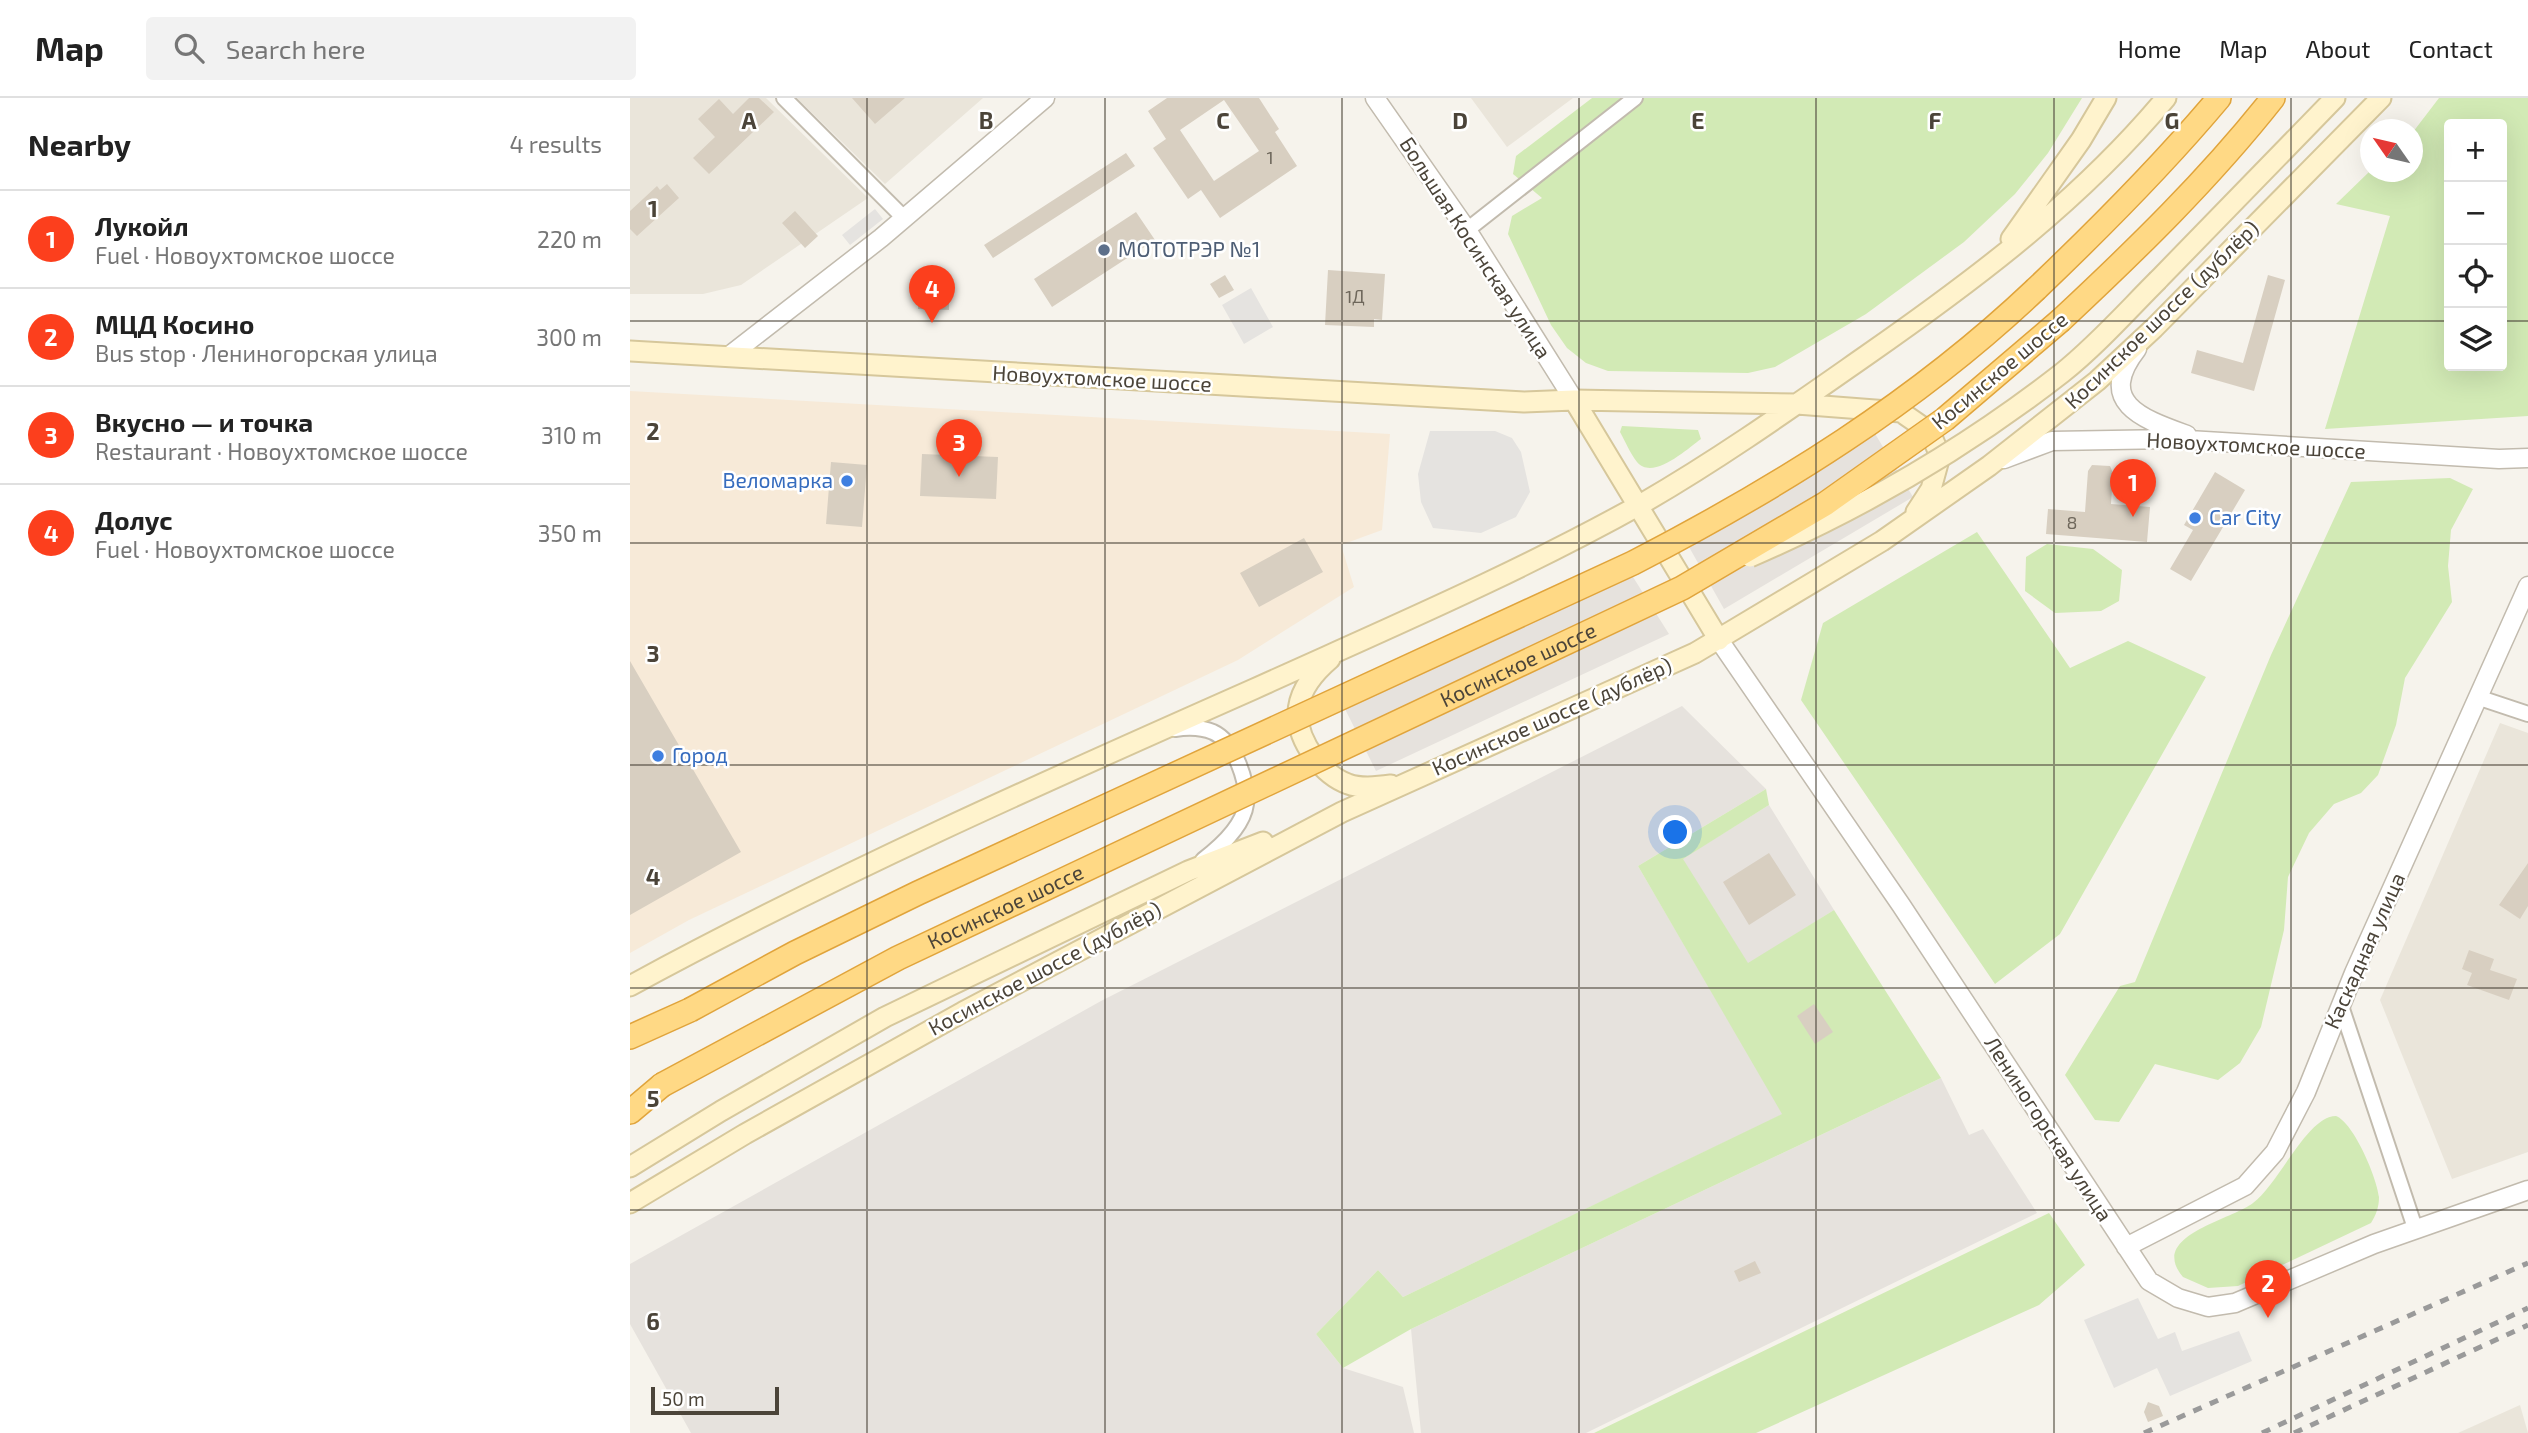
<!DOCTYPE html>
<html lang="en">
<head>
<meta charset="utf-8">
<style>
  body { margin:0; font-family:"Exo 2",sans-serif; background:#f2f2f2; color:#222 }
  .controls { position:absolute; right:21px; top:21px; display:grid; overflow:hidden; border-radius:7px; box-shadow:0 7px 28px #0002 }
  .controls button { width:63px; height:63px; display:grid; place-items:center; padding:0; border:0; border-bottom:2px solid #e0e0e0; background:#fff; color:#222; font:35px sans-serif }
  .compass { position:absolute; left:1730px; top:21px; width:63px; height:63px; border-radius:50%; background:#fff; box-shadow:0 7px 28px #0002; rotate:304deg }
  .scale { position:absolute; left:21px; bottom:18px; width:128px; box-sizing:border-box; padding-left:7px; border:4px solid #4b4439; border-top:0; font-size:19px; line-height:24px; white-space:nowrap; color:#4b4439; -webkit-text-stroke:5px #fff; paint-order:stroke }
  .you { position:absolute; left:1046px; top:735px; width:24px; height:24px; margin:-18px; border:5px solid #fff; border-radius:50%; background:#1a73e8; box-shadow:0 0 0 10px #1a73e833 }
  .badge { display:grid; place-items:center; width:46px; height:46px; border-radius:50%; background:#fc3f1d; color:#fff; font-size:23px; font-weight:700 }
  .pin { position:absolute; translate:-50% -58px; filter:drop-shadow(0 2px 4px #0008) }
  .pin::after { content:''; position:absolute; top:37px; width:24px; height:21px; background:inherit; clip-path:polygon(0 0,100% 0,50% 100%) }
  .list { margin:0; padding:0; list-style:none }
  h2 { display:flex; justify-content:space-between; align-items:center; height:91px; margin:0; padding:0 28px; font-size:30px }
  h2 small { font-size:23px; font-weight:400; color:#767676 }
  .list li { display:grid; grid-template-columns:46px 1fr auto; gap:21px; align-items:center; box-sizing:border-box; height:98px; padding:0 28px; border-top:2px solid #e0e0e0 }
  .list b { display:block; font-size:26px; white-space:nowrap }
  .list p { margin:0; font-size:23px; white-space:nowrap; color:#767676 }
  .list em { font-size:23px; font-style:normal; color:#767676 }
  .icon { flex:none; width:38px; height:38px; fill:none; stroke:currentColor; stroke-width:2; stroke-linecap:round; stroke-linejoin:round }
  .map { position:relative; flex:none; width:1898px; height:1335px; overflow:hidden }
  header { display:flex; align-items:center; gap:42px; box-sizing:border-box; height:98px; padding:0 35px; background:#fff; border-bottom:2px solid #e0e0e0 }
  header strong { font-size:33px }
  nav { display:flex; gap:38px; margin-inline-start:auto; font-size:24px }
  .search { width:490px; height:63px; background:#f2f2f2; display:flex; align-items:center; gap:18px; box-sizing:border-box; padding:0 24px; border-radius:7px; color:#767676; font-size:26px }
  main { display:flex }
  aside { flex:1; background:#fff }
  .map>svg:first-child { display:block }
</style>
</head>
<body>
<header>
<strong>Map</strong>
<div class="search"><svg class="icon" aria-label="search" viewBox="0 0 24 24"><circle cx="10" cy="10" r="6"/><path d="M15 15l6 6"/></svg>Search here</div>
<nav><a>Home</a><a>Map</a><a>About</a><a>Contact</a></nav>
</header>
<main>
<aside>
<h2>Nearby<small>4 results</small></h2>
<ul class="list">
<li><span class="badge">1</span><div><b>Лукойл</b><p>Fuel · Новоухтомское шоссе</p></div><em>220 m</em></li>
<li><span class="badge">2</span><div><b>МЦД Косино</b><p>Bus stop · Лениногорская улица</p></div><em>300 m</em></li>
<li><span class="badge">3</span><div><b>Вкусно — и точка</b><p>Restaurant · Новоухтомское шоссе</p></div><em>310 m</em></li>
<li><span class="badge">4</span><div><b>Долус</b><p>Fuel · Новоухтомское шоссе</p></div><em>350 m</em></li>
</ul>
</aside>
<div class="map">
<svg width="1898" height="1335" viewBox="0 0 1898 1335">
  <rect width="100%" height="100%" fill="#f6f3ec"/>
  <path fill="#eae5da" d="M0 0H136L238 100 111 187 73 196H0Z
    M167 0H353L255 86Z
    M841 0H943L877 49Z
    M1870 625 1898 635V1054L1822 1081 1750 902Z
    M1890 1307 1898 1335H1828Z"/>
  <path fill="#f7ead8" d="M0 293 760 336 752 432 711 447 724 489 608 562 59 822 0 855Z"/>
  <path fill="#e6e2dd" d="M1235 319 1283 399 1094 511 1050 433Z
    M991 460 1039 536 746 673 706 593Z
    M1052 608 1136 691 1008 768 1153 1016 773 1199 748 1172 686 1236 713 1270 773 1289 784 1335H61L0 1226V1166L471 903Z
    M1139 707 1204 812 1118 866 1052 761Z
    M1311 980 1339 1037 1353 1031 1407 1115 956 1335H791L781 1231Z"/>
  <path fill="#d2eab5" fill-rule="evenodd" d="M962 0H1452L1418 55 1385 96 1334 144 1236 216 1145 269 1118 275 978 273 956 265 937 250 921 227 878 136 882 118 912 100 883 76 886 58Z
    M1809 0H1898V318L1695 331 1760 118 1706 106 1740 73 1783 74V34ZM1819 26H1872V268H1819Z
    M992 328 1068 332 1071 341C1057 351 1023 383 1007 364 1000 355 995 343 990 334Z
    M1820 380 1843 391 1821 432 1818 468 1822 504 1775 580 1766 627 1748 677 1731 695 1704 706 1679 735 1658 779 1654 832 1631 929 1610 965 1588 982 1525 966 1489 1024 1465 1022 1435 977 1490 888 1505 884 1641 557 1721 384Z
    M1347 434 1440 570 1498 543 1576 579 1430 836 1365 886 1171 602 1193 525Z
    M1417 446 1463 451 1492 472 1489 503 1471 513 1425 515 1395 493 1396 459Z
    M1136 691 1139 707 1053 761 1118 865 1204 812 1311 980 781 1231 713 1270 686 1236 748 1172 773 1199 1152 1016 1008 768Z
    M1706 1018C1724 1025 1747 1080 1749 1099 1749 1109 1746 1117 1741 1125L1608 1188 1578 1190 1553 1179C1518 1138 1599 1123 1623 1105 1649 1086 1677 1018 1706 1018Z
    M1419 1115 1455 1167 1409 1207 1126 1335H964Z"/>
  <path fill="#e5e3e0" d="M245 111 253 121 220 147 212 137Z
    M621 190 643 229 614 246 592 207Z
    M800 333H865L882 340 891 354 900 394 886 419 851 435 803 430 791 404 788 376Z
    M1508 1200 1528 1241 1545 1234 1552 1253 1609 1233 1622 1263 1540 1298 1527 1270 1484 1290 1454 1222Z"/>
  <path fill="#d8cfc1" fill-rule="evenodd" d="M119 0H129L144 14 79 76 63 60 85 39 68 21 89 1 103 16Z
    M222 0H275L245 26Z
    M537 0H629L649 31 645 34 667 68 590 120 571 92 558 101 523 50 536 41 518 13ZM594 2 629 53 584 83 550 32Z
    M496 55 505 68 363 160 354 147Z
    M37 86 49 100 7 138 0 131V113L27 88 30 92Z
    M165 113 188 138 175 150 152 125Z
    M506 114 525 142 422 209 404 181Z
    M698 172 755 176 752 222 744 221V229L695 227Z
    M595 177 604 192 589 200 580 186Z
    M1638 177 1655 182 1624 293 1561 275 1567 252 1613 265Z
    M288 194 319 195V212L288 211Z
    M292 356 368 359 366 401 290 398Z
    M201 364 237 367 232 429 196 426Z
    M1462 367 1480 368 1483 375 1481 406 1520 409 1517 444 1416 436 1418 411 1455 414 1458 373Z
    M1585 374 1615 392 1561 483 1540 471 1563 432 1554 427Z
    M674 440 693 474 629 509 610 475Z
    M0 563 111 754 0 817Z
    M1139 755 1166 797 1119 827 1093 784Z
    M1898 765V808L1890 821 1869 807Z
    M1839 852 1864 861 1860 872 1887 881 1879 902 1837 887 1842 875 1832 871Z
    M1184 906 1203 934 1185 946 1167 918Z
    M1125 1163 1131 1175 1109 1184 1104 1173Z
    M1518 1304 1529 1308 1533 1318 1518 1324 1514 1314Z"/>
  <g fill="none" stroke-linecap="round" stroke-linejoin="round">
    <g stroke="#c2bbae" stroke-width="18">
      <path id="minor" d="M154 0 274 120
        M837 132 1005 0
        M1850 600 1898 616
        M545 631C558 629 571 629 583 634 605 644 618 684 616 706 613 729 590 749 573 762
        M1711 908 1785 1130"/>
    </g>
    <g stroke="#c2bbae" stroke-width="21">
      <path id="tertiary" d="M745 0 837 132 944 302
        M1507 251C1465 305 1513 321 1557 337
        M99 258 251 140 415 0
        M1374 361 1422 343 1542 341 1869 361 1898 360
        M1089 542 1271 807 1519 1183 1548 1200 1578 1209 1605 1205 1744 1146 1898 1092
        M1496 1149 1615 1088 1645 1054 1676 994 1724 875 1898 488"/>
    </g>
    <g stroke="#d6c79b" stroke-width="23">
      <path id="secondary" d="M1381 141 1451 42 1476 0
        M1528 182 1705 0
        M0 253 894 304 944 302 1167 306 1271 314 1300 334 1310 358 1301 391 1286 414
        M944 302 1089 542
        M700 561C665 591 657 622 684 659 693 671 704 681 718 686 731 691 747 689 761 687
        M0 888C202 778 414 684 624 591 754 532 888 475 1013 405 1091 360 1164 308 1237 257 1346 181 1451 102 1536 0
        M0 1069 91 1013 255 919 558 773 633 744
        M0 1105 115 1036 333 914 712 714 1065 555 1252 443 1359 368 1467 283 1524 230 1751 0"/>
    </g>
    <g stroke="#e0a43c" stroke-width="26">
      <path id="trunk" d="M1406 191C1470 130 1532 68 1589 0
        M1431 222C1506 152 1579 81 1643 0
        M0 939 60 912
        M0 1014 32 987"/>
    </g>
    <use href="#minor" stroke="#fff" stroke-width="14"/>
    <use href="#tertiary" stroke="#fff" stroke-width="18"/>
    <use href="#secondary" stroke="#fff3cd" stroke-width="19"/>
    <use href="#trunk" stroke="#ffd985" stroke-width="23"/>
    <path stroke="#9a9a9a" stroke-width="5" stroke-dasharray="9 9" stroke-linecap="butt" d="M1514 1335 1898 1165
      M1632 1335 1898 1210
      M1664 1335 1898 1227"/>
    <g stroke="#d6c79b" stroke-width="23" stroke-linecap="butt">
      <path id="secondary-bridge" d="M1120 459C1231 411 1337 349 1432 275 1467 247 1497 213 1528 182"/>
    </g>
    <g stroke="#e0a43c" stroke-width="26" stroke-linecap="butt">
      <g id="trunk-bridge">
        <path d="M60 912 165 855 288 795 1003 465C1148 390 1287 304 1406 191"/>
        <path id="s1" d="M32 987 268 860 1052 490 1195 406 1315 321 1431 222"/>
      </g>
    </g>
    <use href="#secondary-bridge" stroke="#fff3cd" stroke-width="19"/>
    <use href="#trunk-bridge" stroke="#ffd985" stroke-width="23"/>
  </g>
  <path fill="none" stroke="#4b4439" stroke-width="2" stroke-opacity="0.55" d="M237 0V1335M475 0V1335M712 0V1335M949 0V1335M1186 0V1335M1424 0V1335M1661 0V1335M0 223H1819M1872 223H1898M0 445H1898M0 667H1898M0 890H1898M0 1112H1898"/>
  <circle fill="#5c6f8a" stroke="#fff" stroke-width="2.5" cx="474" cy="152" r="7"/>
  <g fill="#3f7fe0" stroke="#fff" stroke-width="2.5">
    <circle cx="217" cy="383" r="7"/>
    <circle cx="1565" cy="420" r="7"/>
    <circle cx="28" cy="658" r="7"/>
  </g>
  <g text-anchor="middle" stroke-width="5" stroke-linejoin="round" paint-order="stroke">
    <g font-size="18" fill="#6e675b">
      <text x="640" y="66">1</text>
      <text x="725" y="205">1Д</text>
      <text x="1442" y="431">8</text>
    </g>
    <g font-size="21" fill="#4b4439" stroke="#fff">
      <text transform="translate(845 150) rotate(57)" y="7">Большая Косинская улица</text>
      <text transform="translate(1532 217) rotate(-44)" y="7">Косинское шоссе (дублёр)</text>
      <text transform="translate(1370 273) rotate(-40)" y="7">Косинское шоссе</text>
      <text transform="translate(472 281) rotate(3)" y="7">Новоухтомское шоссе</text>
      <text transform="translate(1626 348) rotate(3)" y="7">Новоухтомское шоссе</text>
      <text dy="7" stroke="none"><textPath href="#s1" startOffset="954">Косинское шоссе</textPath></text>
      <text transform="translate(922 619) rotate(-24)" y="7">Косинское шоссе (дублёр)</text>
      <text dy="7" stroke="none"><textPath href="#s1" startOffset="387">Косинское шоссе</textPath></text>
      <text transform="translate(1735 853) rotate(-66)" y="7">Каскадная улица</text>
      <text transform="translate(415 871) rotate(-28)" y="7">Косинское шоссе (дублёр)</text>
      <text transform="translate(1418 1031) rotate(57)" y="7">Лениногорская улица</text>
    </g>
    <g font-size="21" fill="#4e5e75" stroke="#fff" text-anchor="start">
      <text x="488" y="159">МОТОТРЭР №1</text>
    </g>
    <g font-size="21" fill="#366cbe" stroke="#fff" text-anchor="start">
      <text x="203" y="390" text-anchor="end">Веломарка</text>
      <text x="1579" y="427">Car City</text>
      <text x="42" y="665">Город</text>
    </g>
  </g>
  <g font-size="23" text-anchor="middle" font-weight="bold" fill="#4b4439" stroke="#fff" stroke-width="5" stroke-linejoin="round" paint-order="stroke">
    <text x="119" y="31">A</text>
    <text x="356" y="31">B</text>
    <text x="593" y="31">C</text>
    <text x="830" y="31">D</text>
    <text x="1068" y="31">E</text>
    <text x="1305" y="31">F</text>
    <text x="1542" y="31">G</text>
    <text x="23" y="119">1</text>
    <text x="23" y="342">2</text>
    <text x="23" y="564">3</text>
    <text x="23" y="787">4</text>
    <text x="23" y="1009">5</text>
    <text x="23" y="1232">6</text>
  </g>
</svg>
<div class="controls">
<button>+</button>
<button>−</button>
<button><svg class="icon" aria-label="locate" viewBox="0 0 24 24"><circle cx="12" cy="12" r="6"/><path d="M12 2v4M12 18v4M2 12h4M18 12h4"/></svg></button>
<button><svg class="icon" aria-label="layers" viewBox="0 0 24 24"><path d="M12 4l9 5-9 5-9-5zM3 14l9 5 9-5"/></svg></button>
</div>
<svg class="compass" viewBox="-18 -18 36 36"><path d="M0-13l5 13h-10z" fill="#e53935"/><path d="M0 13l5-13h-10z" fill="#767676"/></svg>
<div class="scale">50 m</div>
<div class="you"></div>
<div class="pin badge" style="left:1503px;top:419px">1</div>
<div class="pin badge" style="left:1638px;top:1220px">2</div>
<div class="pin badge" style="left:329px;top:379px">3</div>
<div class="pin badge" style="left:302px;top:225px">4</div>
</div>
</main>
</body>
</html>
